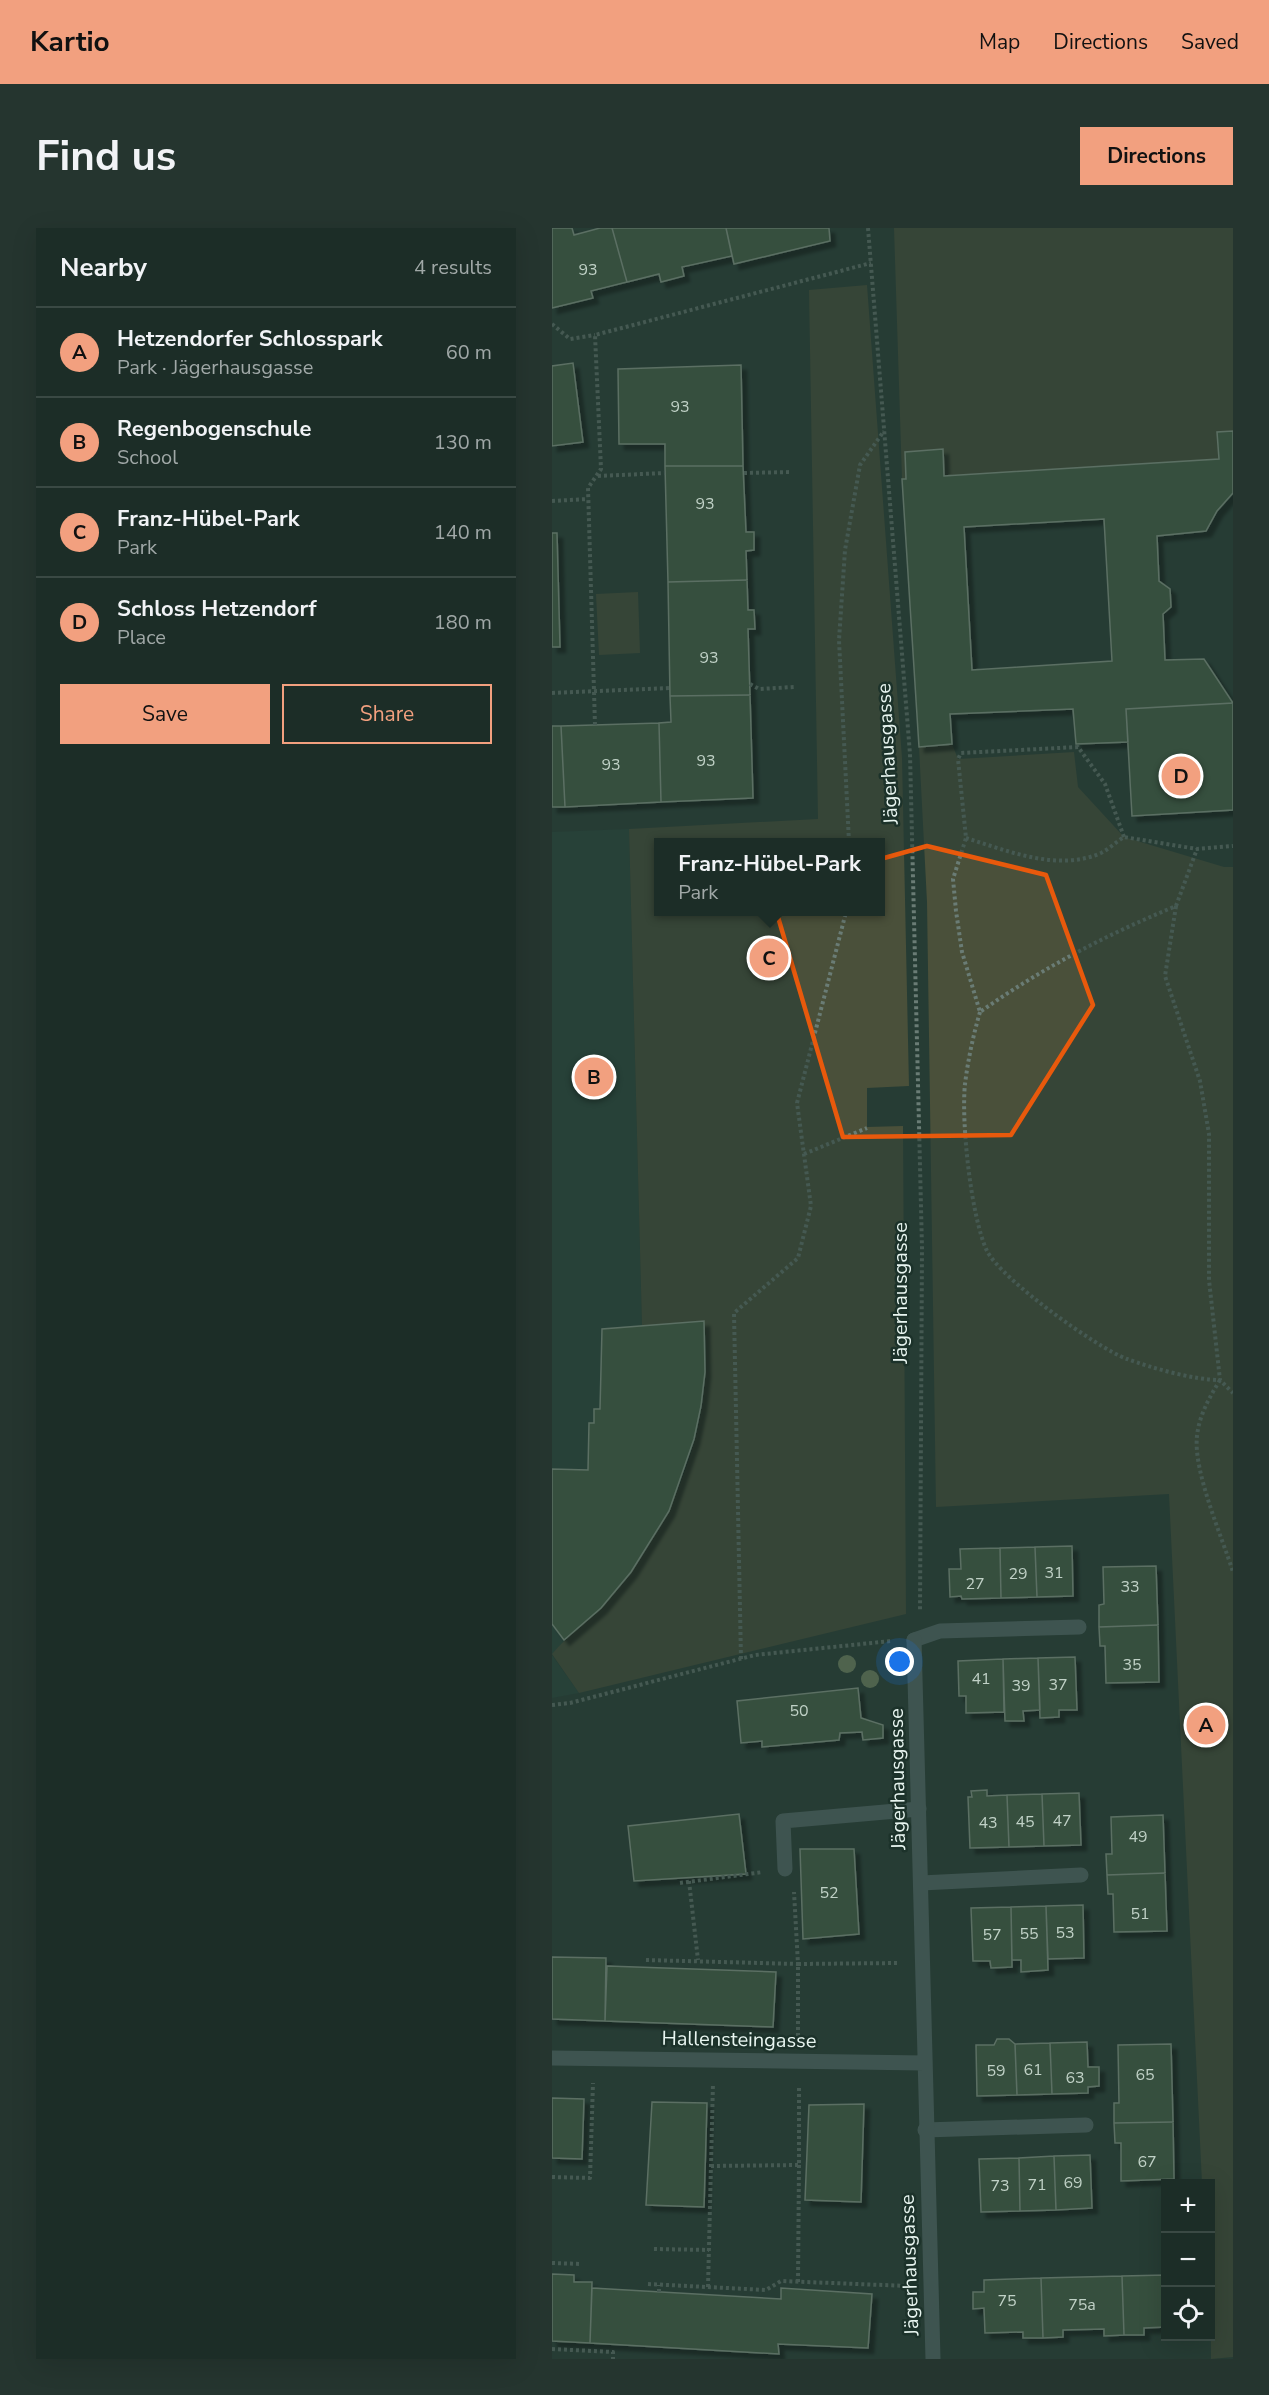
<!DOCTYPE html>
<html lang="en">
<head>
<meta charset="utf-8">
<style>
  body { margin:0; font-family:"Nunito Sans",sans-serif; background:#25352f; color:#f1f3f6 }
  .controls { position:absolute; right:18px; bottom:18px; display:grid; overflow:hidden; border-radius:0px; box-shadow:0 6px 24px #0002 }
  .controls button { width:54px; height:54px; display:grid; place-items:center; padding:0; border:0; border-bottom:2px solid #3a4944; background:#1c2d27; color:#f1f3f6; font:30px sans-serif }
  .you { position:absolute; left:348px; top:1434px; width:21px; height:21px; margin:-15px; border:4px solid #fff; border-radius:50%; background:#1a73e8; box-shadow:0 0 0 9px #1a73e833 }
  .badge { display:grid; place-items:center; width:39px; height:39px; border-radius:50%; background:#f2a07f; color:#111; font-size:20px; font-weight:700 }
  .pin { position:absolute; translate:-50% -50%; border:3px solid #fff; box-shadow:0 2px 6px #0006 }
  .popup { position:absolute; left:102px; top:610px; width:231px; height:78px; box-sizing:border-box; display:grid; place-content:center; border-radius:0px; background:#1c2d27; filter:drop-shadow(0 2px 4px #0005); font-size:20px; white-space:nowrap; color:#a0a8a7 }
  .popup b { font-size:22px; color:#f1f3f6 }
  .popup::after { content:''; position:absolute; left:50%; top:100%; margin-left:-12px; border:12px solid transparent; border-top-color:#1c2d27 }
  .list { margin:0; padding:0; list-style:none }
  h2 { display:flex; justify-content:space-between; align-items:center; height:78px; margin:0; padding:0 24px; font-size:26px }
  h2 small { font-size:20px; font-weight:400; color:#a0a8a7 }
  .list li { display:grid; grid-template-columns:39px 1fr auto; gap:18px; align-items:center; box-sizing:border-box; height:90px; padding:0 24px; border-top:2px solid #3a4944 }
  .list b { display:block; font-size:22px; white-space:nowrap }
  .list p { margin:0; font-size:20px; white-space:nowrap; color:#a0a8a7 }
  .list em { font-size:20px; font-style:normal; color:#a0a8a7 }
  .actions { display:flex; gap:12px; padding:18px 24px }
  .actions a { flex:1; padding:14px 0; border:2px solid #f2a07f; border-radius:0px; text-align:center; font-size:21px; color:#f2a07f }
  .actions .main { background:#f2a07f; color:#111 }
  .icon { flex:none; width:33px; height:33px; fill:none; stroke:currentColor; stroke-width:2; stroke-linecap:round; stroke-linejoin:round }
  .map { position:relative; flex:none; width:681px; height:2131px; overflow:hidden; border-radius:0px }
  header { display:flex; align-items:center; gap:36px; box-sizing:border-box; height:84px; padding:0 30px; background:#f2a07f; color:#111 }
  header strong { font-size:28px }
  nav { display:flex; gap:33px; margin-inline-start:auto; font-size:21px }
  .intro { display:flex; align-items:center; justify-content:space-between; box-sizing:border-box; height:144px; padding:0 36px }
  h1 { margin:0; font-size:42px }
  .button { padding:15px 27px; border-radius:0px; background:#f2a07f; color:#111; font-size:21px; font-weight:700 }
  main { display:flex; gap:36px; padding:0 36px }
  aside { flex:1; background:#1c2d27; border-radius:0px; box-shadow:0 6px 24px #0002 }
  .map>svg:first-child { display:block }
</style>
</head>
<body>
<header>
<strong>Kartio</strong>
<nav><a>Map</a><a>Directions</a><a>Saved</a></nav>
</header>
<div class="intro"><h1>Find us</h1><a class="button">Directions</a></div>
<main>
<aside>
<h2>Nearby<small>4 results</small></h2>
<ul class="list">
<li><span class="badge">A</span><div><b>Hetzendorfer Schlosspark</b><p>Park · Jägerhausgasse</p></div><em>60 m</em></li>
<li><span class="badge">B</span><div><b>Regenbogenschule</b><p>School</p></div><em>130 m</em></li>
<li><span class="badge">C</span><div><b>Franz-Hübel-Park</b><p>Park</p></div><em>140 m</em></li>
<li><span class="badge">D</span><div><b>Schloss Hetzendorf</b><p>Place</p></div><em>180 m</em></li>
</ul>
<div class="actions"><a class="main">Save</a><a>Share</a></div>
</aside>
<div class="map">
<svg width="681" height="2131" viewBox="0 0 681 2131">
  <defs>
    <filter id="shadow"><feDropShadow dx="5.5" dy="5.5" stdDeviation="1.5" flood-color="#0009"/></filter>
  </defs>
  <rect width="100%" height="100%" fill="#263c34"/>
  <path fill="#28473d" d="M77 601 90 1097 152 1093 153 1144 142 1211 117 1283 79 1345 49 1380 0 1426V604Z
    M0 1427 27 1465 0 1470Z"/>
  <path fill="#4a503a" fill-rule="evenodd" d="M342 0H681V203L665 204 667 231 392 248 390 221 353 224 354 251H350Z
    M315 57 350 530 357 858 315 860V899L351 898 354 1386 27 1465 0 1426C15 1408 34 1395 50 1378 120 1303 164 1197 152 1093L90 1098 77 601 266 591 257 62ZM106 614H328V684H106Z
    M86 364 88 425 47 427 44 366Z
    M400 516 406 531 522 524 526 559 572 609 672 639H681V2129L659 2131 658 1956 650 1955 617 1266 384 1279 375 674 367 519Z"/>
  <path fill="#4a664a" stroke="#9bad9b" stroke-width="1.5" fill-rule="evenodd" filter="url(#shadow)" d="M0 0H20L22 7 48 0H60L75 54 39 63 41 70 0 80Z
    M60 0H174L180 28 130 39 132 48 109 54 107 46 75 54Z
    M174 0H277L278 13 182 36Z
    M21 135 31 214 0 218V138Z
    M189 137 191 238H113V216H67L66 141Z
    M681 203V265L665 283 654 303 605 308 607 353 618 361 619 379 611 386 613 432 652 431 681 475 574 481 576 514 524 516 521 481 398 486 400 516 367 519 350 251H354L353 224 391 221 392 248 667 231 665 204ZM552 291 560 433 420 442 412 299Z
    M113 238H191L194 304H202V322L194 323 195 352 116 354Z
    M0 305H5L8 419H0Z
    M195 352 196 382H202L203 401H196L198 467 118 468 116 354Z
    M198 467 201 570 109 574 107 495 119 494 118 468Z
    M681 475V582L580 588 574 481Z
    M107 495 109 574 13 579 9 498Z
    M0 498H9L13 579H0Z
    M152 1093 153 1144 149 1178 142 1211 117 1283 79 1344 49 1380 12 1412 0 1396V1241L36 1242 37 1195H42V1181H48L50 1101Z
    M520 1318 521 1368 485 1369 483 1319Z
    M483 1319 485 1369 449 1370 448 1320Z
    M448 1320 449 1370 410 1371 409 1368 398 1369 397 1341H409L408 1321Z
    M604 1338 606 1397 547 1399V1377L552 1376 551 1339Z
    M606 1397 607 1454 554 1455 553 1418H548L547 1399Z
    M523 1429 525 1482H507V1489L488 1490 486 1430Z
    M486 1430 488 1482 471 1483 472 1493H453L451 1431Z
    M451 1431 452 1484 414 1485V1468H407L406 1433Z
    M306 1460 309 1490 331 1497V1510L311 1512 310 1504 288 1505 287 1512 210 1519V1513L189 1515 185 1473Z
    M435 1562V1568L455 1567 457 1619 418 1620 416 1569H420L419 1563Z
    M527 1565 529 1617 492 1618 490 1566Z
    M490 1566 492 1618 457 1619 455 1567Z
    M187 1586 194 1646 82 1653 76 1598Z
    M611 1587 613 1645 555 1647 554 1626H560L559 1589Z
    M248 1621H302L307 1706 251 1711Z
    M613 1645 615 1703 562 1704 561 1666H556L555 1647Z
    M531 1677 532 1730 496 1731 494 1678Z
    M494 1678 496 1742 469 1744V1732H460L459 1679Z
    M459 1679 460 1739 439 1740 438 1733H421L419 1680Z
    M0 1729 54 1730 53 1793 0 1791Z
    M55 1738 224 1744 221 1799 53 1793Z
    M445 1811H457L463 1816 465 1867 425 1868 424 1817H442Z
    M535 1814 536 1839H547V1858L536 1859V1865L500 1866 498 1815Z
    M498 1815 500 1866 465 1867 463 1816Z
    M619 1816 621 1894 562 1895V1875H567L566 1817Z
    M0 1870 32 1871 30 1931 0 1930Z
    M100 1874 155 1875 152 1979 94 1977Z
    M312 1876 309 1974 253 1972 257 1877Z
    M621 1894 622 1951 569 1953V1915H563L562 1895Z
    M538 1927 540 1980 504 1982 502 1928Z
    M502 1928 504 1982 468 1983 467 1930Z
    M467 1930 468 1983 429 1984 427 1931Z
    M0 2046 22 2047V2054H40L38 2115 0 2113Z
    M614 2047V2099L592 2100V2107H572L570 2048Z
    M570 2048 572 2107 552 2108V2101L511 2102V2109L491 2110 489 2050Z
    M489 2050 491 2110H471V2104L433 2105 432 2080 421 2081V2064H432V2052Z
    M40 2060 229 2071V2060L320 2066 316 2120 226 2116 227 2126 38 2115Z"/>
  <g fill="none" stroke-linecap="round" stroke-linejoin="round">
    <path stroke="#6a7c75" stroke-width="4" stroke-dasharray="3 3" stroke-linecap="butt" d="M316 0 358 526 370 1020 368 1383
      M0 96 18 111 43 107
      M192 245 240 244
      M46 248 113 245
      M0 273 36 271
      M198 456 207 461 242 459
      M0 465 118 460
      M43 497 36 260 49 241 43 107 319 35
      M572 609 553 556 526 519 409 525 406 531 414 610 401 651 404 683 410 724 428 784C492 739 552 708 624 678L613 748 648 853 657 906V1052L668 1152 681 1165
      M414 610C456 623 506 644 549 625 557 621 564 614 572 609L645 621 681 618
      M297 614 287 412 293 322 308 237 332 203
      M624 678 645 621
      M428 784C421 808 416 832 413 856 409 894 419 989 435 1023 449 1051 545 1120 575 1131 600 1140 642 1152 668 1152
      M252 926 315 900
      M668 1152C657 1170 647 1188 645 1208 641 1243 670 1309 681 1344
      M189 1431 182 1085 246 1030 259 978 245 875 294 684
      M0 1477 18 1475 203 1427 339 1413
      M137 1653 146 1732
      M128 1655 211 1644
      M94 1732 246 1736 242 1664
      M246 1808V1736L346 1735
      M159 1938 247 1937V1858
      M0 1949 38 1950 41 1855
      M102 2021 157 2022
      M0 2035 30 2036
      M246 2054 247 1937
      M96 2056 214 2062 229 2053 356 2058
      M156 2059 161 1855
      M107 2064V2057
      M0 2121 61 2124V2131"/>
    <path stroke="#5c7171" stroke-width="15" d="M362 1412 388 1403 527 1399
      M233 1641 231 1593 367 1581
      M369 1655 529 1647
      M373 1902 534 1897"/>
    <path stroke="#5c7171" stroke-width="15" d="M362 1412 381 2131
      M0 1830 373 1835"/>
  </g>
  <g fill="#80936c">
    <circle cx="295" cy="1436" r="9"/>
    <circle cx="318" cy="1451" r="9"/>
  </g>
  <path d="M0 0H681V2131H0ZM375 618 494 647 541 777 459 907 291 909 218 662Z" fill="#263c34" fill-opacity=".55" fill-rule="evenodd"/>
  <path fill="none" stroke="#e8590c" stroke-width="4.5" stroke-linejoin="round" d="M375 618 494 647 541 777 459 907 291 909 218 662Z"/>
  <g text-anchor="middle" stroke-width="5" stroke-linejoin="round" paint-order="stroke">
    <g font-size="16" fill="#c0d1c6">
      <text x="36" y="47">93</text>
      <text x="128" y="184">93</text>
      <text x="153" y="281">93</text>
      <text x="157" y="435">93</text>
      <text x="154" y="538">93</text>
      <text x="59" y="542">93</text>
      <text x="502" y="1350">31</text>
      <text x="466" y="1351">29</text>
      <text x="423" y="1361">27</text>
      <text x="578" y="1364">33</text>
      <text x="580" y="1442">35</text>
      <text x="429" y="1456">41</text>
      <text x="506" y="1462">37</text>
      <text x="469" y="1463">39</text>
      <text x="247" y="1488">50</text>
      <text x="510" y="1598">47</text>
      <text x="473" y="1599">45</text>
      <text x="436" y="1600">43</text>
      <text x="586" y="1614">49</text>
      <text x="277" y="1670">52</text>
      <text x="588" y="1691">51</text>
      <text x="513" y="1710">53</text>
      <text x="477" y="1711">55</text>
      <text x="440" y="1712">57</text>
      <text x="481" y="1847">61</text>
      <text x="444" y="1848">59</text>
      <text x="593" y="1852">65</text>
      <text x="523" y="1855">63</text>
      <text x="595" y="1939">67</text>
      <text x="521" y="1960">69</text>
      <text x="485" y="1962">71</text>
      <text x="448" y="1963">73</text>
      <text x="455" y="2078">75</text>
      <text x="530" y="2082">75a</text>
    </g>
    <g font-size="20" fill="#e8f5f0" stroke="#1c322a">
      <text transform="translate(335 526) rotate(-93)" y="7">Jägerhausgasse</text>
      <text transform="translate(348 1065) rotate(-90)" y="7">Jägerhausgasse</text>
      <text transform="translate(345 1551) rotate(-91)" y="7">Jägerhausgasse</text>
      <text transform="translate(187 1811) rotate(1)" y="7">Hallensteingasse</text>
      <text transform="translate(357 2037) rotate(-92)" y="7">Jägerhausgasse</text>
    </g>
  </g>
</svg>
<div class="controls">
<button>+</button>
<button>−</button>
<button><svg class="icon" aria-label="locate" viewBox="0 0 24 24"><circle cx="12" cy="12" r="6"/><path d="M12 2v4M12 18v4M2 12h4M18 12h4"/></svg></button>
</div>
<div class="you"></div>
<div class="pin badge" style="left:654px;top:1497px">A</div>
<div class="pin badge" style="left:42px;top:849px">B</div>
<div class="pin badge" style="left:217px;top:730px">C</div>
<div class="popup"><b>Franz-Hübel-Park</b>Park</div>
<div class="pin badge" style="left:629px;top:548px">D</div>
</div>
</main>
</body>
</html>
